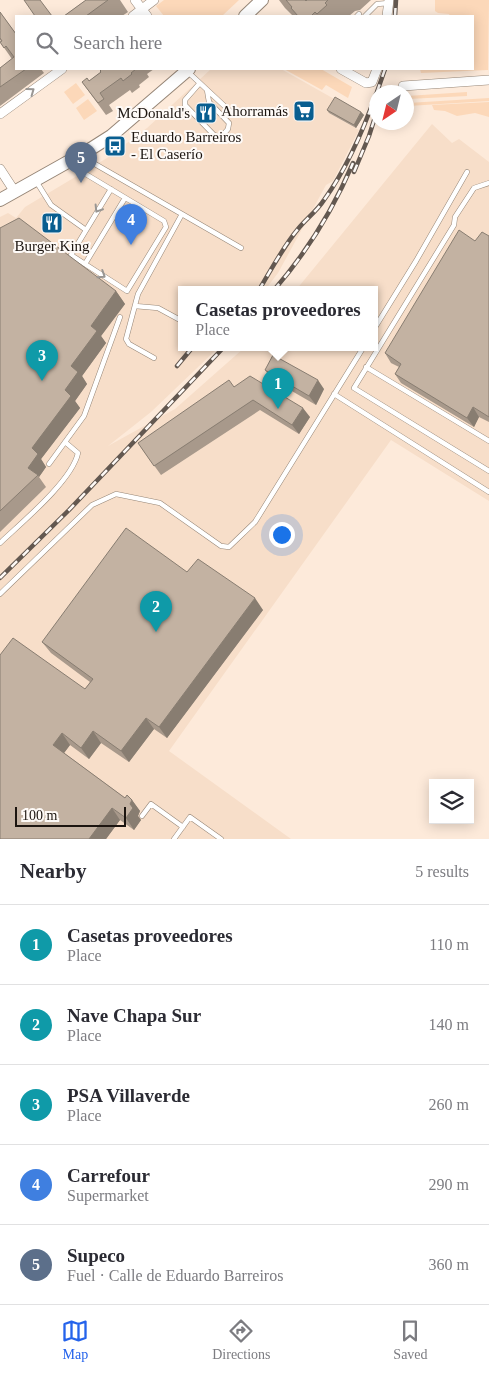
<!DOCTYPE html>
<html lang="en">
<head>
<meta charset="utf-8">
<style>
  body { margin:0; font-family:"Times New Roman",serif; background:#f2f2f3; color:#2b2b33 }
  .controls { position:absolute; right:15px; bottom:15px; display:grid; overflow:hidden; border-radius:0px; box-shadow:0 2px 12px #0003 }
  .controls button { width:45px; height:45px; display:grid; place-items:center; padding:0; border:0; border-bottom:1px solid #e1e1e2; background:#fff; color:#2b2b33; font:25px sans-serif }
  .compass { position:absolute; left:369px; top:85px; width:45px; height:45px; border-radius:50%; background:#fff; box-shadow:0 2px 12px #0003; rotate:215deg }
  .scale { position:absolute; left:15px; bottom:12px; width:111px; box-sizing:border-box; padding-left:5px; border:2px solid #1c1510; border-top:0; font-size:14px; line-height:18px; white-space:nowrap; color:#1c1510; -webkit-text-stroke:4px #fefaf7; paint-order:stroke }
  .you { position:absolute; left:281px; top:534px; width:18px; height:18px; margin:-12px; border:4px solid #fff; border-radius:50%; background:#1a73e8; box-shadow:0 0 0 8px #1a73e833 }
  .badge { display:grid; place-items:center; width:32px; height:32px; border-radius:50%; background:#2563eb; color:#fff; font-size:16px; font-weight:700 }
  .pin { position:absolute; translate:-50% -41px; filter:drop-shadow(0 1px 2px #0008) }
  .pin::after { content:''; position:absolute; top:26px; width:18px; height:15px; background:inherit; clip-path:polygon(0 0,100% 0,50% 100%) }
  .popup { position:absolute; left:178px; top:286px; width:200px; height:65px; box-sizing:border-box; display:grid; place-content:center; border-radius:0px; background:#fff; filter:drop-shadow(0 1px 4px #0005); font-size:16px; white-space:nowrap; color:#7c7c81 }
  .popup b { font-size:19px; color:#2b2b33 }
  .popup::after { content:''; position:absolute; left:50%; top:100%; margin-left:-10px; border:10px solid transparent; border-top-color:#fff }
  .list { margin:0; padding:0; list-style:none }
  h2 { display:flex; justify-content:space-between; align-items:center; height:65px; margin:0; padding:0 20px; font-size:21px }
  h2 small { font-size:16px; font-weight:400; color:#7c7c81 }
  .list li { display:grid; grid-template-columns:32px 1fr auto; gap:15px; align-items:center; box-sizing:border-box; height:80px; padding:0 20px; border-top:1px solid #e1e1e2 }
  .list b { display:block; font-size:19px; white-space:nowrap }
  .list p { margin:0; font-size:16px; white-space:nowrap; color:#7c7c81 }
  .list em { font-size:16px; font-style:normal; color:#7c7c81 }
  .icon { flex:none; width:28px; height:28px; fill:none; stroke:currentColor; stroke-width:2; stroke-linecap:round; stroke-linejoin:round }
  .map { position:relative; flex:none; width:489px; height:839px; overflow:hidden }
  .search { position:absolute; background:#fff; box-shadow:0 2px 12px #0003; left:15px; right:15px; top:15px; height:55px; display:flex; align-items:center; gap:12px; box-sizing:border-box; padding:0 18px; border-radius:0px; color:#7c7c81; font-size:19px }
  .sheet { height:465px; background:#fff }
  nav { display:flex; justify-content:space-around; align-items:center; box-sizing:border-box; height:70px; border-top:1px solid #e1e1e2; background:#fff; font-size:14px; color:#7c7c81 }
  nav a { display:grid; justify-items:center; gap:2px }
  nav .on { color:#2563eb }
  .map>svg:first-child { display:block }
</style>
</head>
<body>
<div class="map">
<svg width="489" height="839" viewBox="0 0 489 839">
  <rect width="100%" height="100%" fill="#fdeada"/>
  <path fill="#f7dec9" d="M211 69H281L336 100 329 113 359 130 333 181 326 185 278 273 265 290H182V348H218L151 412 108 446 175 409 244 348H374V290H296L432 124 452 143 459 139 489 162V501L391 440 169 751 291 839H0V217L8 213 16 218 25 207 107 158 147 128Z"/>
  <path fill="#fcd8b9" d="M164 0H239L222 16H164L156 6Z
    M435 0H489L488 70 421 73 420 69H473V16H450L449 14 438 13 435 11Z
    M284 69H321L352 87 348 98 326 85 322 90Z
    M76 83 85 95 73 104 64 92Z
    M467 92V96L408 99 407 96Z
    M489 98V101L408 106V103Z
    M88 99 97 111 84 120 76 108Z
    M489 102V117L475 113 457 116 445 111 434 110 432 105Z"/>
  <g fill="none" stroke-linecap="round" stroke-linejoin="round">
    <g stroke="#968677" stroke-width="5.5">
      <path id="lane" d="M357 16 359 14
        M365 16 377 4 389 3
        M188 72 233 114
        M199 84 185 100V105L214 135 221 137 228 129 229 123 209 102 207 90
        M81 156 241 248
        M69 164 164 221 166 227 127 291 71 255 111 189
        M36 181 51 205 86 230
        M489 183 474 188 455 217 454 225 354 388 489 471
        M85 264 125 198
        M135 306 158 308 182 321
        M374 329 416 261 467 172
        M154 358 129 344 126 339 138 294 182 214
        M366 367 489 441
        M334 394 489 492
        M49 464 84 416 120 317
        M0 543C21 523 72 481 78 453L65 442
        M0 594 92 505 116 494 160 503 221 546 229 547 255 522 363 348
        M142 816 151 804 183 827
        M174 839 190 817 221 839"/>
    </g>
    <g stroke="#968677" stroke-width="10">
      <path id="street" d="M135 0 147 16
        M133 16 154 0
        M387 16 389 0
        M341 69 366 83 372 82 377 69
        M403 86 489 80
        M0 114 62 69
        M0 169 15 192"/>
    </g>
    <g stroke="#968677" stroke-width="14">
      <path id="secondary" d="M245 16 262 0
        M0 200 89 150 111 136 189 69"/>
    </g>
    <use href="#lane" stroke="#fff" stroke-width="4.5"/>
    <use href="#street" stroke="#fff" stroke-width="9"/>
    <use href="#secondary" stroke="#fff" stroke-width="12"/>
    <g stroke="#635850" stroke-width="4.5">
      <path id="rail" d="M395 16 396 0
        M377 92 385 69
        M354 172 369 136 376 114
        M259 290C271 270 283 247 298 229 306 219 317 211 324 200 347 168 363 131 376 94
        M274 290C307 252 333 210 353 163
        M177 366 192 348
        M0 578 69 510 223 348"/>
    </g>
    <use href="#rail" stroke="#fefaf7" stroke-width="2.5" stroke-dasharray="8" stroke-linecap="butt"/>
  </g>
  <path fill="#a8998b" d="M86 0H120L128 12 122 16H64Z
    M279 0H305L306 1 307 0H371L360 10 355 11 349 16H293L285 8Z
    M0 12 16 34V69H41L44 73 0 106V68L12 59 0 42 2 41 1 40 0 41Z
    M102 69H154L147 74 149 77 139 85 140 87 132 93 130 90 109 105 113 111 106 115 82 82 89 81 101 72Z
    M327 110 361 112 364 115 356 128 329 113Z
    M0 228 116 291 125 304 101 336 106 343 82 376 87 384 75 401 80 408 41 459 46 467 39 477 46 487 0 532Z
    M489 236V422L479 417 474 427 401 383 395 374 399 367 391 363 385 353 475 241Z
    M265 370 324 389 316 405 271 379Z
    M234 387 310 417 299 434 260 410 161 475 138 443Z
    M187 572 263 610 167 738 154 729 129 762 101 743 89 759 70 745 64 753 125 798 132 800 140 811 138 816 141 820 134 830 120 820 106 839H0L85 689 90 682 51 653 42 642Z"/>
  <path fill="#887d71" d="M361 112 364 115 356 128 354 125Z
    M116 291 125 304 101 336 106 343 82 376 87 384 75 401 80 408 41 459 46 467 39 477 38 475 28 468 32 448 65 390 71 366 91 326Z
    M318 380 324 389 316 405 309 396Z
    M473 407 479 417 474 427 467 418Z
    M303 408 310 417 299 434 292 425Z
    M255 598 263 610 167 738 159 727Z
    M146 718 154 729 129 762 121 751Z
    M93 731 101 743 89 759 81 748Z
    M62 733 70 745 61 757 53 745Z
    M132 800 140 811 138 816 141 820 134 830 126 818 130 804Z
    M112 808 120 820 106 839H89Z"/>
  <path fill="#c3b2a2" stroke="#887d71" d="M24 0H40L52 16H35Z
    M86 0H108L86 16H64Z
    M286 0H305L306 1 307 0H328L325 3 327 5 317 14 315 12 311 16H298L291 8 292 7Z
    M0 12 16 34V69H26L0 87V68L14 57 6 46 4 48 0 42 2 41 0 38Z
    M102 69H136L131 73 132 74 123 81 121 78 100 93 104 99 98 103 82 82 87 78 89 81 101 72 100 71Z
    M335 97 361 112 354 125 327 110Z
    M19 218 116 291 91 326 97 331 71 366 78 372 65 390 71 396 32 448 38 454 28 468 38 475 0 511V228Z
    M459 230 475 241 482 232 489 236V417L473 407 467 418 395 374 401 364 385 353Z
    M273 355 318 380 309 396 265 370Z
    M250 376 303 408 292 425 253 400 154 466 138 443 229 380 234 387Z
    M126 528 187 572 198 559 255 598 159 727 146 718 121 751 93 731 81 748 62 733 53 745 125 798 127 795 132 800 130 804 133 808 126 818 112 808 89 839H0V655L13 638 85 689 93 679 42 642Z"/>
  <defs><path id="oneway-chevron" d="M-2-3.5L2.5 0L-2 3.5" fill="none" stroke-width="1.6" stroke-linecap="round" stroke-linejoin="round" transform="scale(1.25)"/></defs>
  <g stroke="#999693">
    <use href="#oneway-chevron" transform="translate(31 91) rotate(-36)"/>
    <use href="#oneway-chevron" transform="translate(98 209) rotate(122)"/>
    <use href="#oneway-chevron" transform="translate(102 275) rotate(33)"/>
  </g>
  <defs>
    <g id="supermarket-square" transform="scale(1.125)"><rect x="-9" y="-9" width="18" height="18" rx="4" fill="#095e90" stroke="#fefaf7"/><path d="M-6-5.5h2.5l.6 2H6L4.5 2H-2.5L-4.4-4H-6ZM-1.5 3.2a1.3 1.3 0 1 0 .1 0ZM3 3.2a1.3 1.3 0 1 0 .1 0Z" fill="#fff"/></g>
    <g id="restaurant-square" transform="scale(1.125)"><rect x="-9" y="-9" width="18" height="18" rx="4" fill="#095e90" stroke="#fefaf7"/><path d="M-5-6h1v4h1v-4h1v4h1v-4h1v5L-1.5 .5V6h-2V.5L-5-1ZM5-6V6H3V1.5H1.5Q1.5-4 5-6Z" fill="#fff"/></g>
    <g id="bus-square" transform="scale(1.125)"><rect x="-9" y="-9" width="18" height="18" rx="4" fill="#095e90" stroke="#fefaf7"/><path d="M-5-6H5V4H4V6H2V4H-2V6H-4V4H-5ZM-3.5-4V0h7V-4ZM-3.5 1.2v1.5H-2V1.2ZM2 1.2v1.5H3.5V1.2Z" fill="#fff"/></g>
  </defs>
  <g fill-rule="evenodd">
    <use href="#supermarket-square" x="304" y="111"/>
    <use href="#restaurant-square" x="206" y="113"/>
    <use href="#bus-square" x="115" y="146"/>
    <use href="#restaurant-square" x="52" y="223"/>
  </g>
  <g text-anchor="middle" stroke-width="4" stroke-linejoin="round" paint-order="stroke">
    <g font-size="15" fill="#1c1510" stroke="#fefaf7" text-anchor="end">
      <text x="288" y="116">Ahorramás</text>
      <text x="190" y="118">McDonald's</text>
      <text x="131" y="142" text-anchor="start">Eduardo Barreiros<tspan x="131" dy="17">- El Caserío</tspan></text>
      <text x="52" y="251" text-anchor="middle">Burger King</text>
    </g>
  </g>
</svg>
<div class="controls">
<button><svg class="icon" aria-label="layers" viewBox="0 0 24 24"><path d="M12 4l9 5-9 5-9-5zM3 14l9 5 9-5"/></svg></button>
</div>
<svg class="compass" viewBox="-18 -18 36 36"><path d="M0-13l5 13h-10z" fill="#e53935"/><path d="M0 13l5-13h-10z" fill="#7c7c81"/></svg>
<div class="scale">100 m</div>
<div class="you"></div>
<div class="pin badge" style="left:278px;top:409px;background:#0f9aa8">1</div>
<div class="popup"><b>Casetas proveedores</b>Place</div>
<div class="pin badge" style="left:156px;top:632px;background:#0f9aa8">2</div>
<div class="pin badge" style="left:42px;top:381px;background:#0f9aa8">3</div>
<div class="pin badge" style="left:131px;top:245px;background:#3f7fe0">4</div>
<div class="pin badge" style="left:81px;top:183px;background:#5c6f8a">5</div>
<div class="search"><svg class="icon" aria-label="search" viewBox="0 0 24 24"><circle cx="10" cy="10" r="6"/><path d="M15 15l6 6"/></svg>Search here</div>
</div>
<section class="sheet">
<h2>Nearby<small>5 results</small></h2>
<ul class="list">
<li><span class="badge" style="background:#0f9aa8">1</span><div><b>Casetas proveedores</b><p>Place</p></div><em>110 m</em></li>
<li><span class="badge" style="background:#0f9aa8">2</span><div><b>Nave Chapa Sur</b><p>Place</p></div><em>140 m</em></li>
<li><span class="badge" style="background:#0f9aa8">3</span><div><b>PSA Villaverde</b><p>Place</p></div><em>260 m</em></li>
<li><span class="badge" style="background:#3f7fe0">4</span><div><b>Carrefour</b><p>Supermarket</p></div><em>290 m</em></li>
<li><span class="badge" style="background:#5c6f8a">5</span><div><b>Supeco</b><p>Fuel · Calle de Eduardo Barreiros</p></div><em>360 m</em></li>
</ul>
</section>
<nav>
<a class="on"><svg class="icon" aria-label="map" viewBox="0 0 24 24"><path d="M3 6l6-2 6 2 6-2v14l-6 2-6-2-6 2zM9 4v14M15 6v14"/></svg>Map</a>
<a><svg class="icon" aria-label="directions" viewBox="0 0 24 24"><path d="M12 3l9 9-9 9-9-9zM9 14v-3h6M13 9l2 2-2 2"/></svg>Directions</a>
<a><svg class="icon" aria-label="saved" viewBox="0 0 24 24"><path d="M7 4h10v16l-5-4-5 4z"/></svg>Saved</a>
</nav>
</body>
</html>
